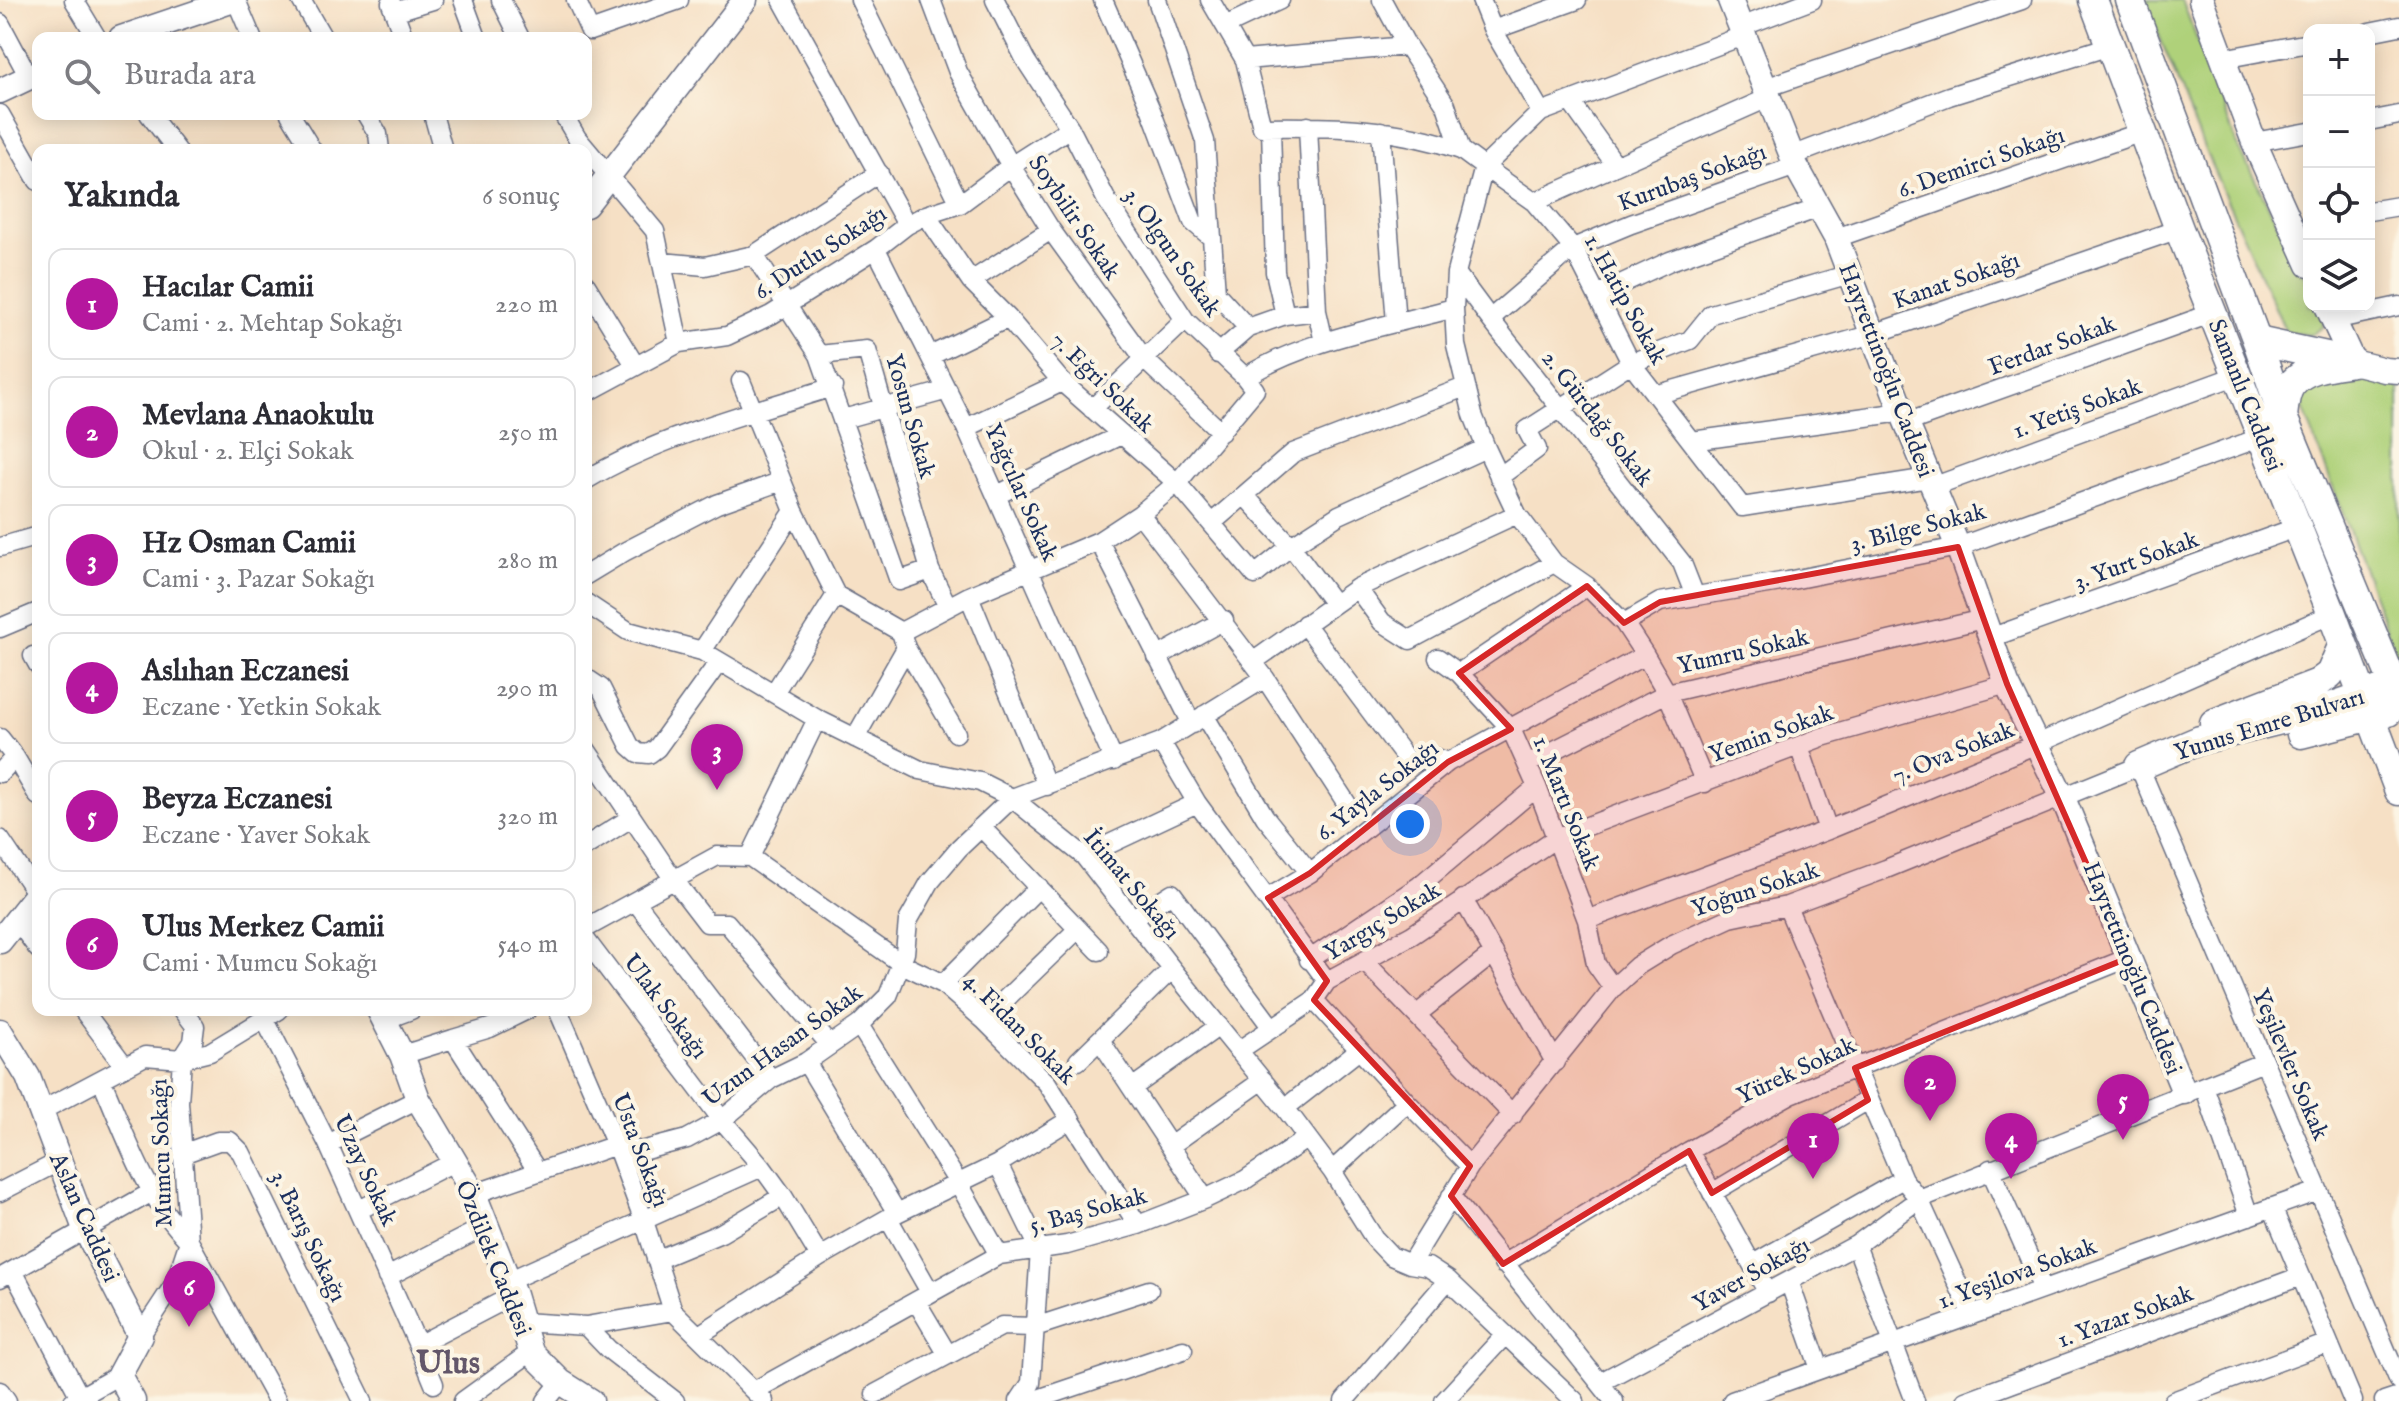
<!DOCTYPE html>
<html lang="tr">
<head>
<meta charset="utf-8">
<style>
  body { margin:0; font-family:"IM FELL English",serif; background:#f7f7f7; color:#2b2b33 }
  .controls { position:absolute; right:24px; top:24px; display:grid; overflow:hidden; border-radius:16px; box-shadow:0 4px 20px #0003 }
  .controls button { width:72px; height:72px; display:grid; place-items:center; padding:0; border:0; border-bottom:2px solid #e1e1e2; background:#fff; color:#2b2b33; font:40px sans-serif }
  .you { position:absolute; left:1410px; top:824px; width:28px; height:28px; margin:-20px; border:6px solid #fff; border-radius:50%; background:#1a73e8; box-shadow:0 0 0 12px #1a73e833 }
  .badge { display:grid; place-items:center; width:52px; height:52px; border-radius:50%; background:#b5179e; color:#fff; font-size:26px; font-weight:700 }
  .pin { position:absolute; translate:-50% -66px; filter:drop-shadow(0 2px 4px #0008) }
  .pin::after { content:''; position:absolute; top:42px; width:28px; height:24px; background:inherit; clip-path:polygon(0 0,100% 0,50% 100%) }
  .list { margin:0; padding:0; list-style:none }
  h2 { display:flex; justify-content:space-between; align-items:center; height:104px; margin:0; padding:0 32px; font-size:34px }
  h2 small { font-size:26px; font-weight:400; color:#7c7c81 }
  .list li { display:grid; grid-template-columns:52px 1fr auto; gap:24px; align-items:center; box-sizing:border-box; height:112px; margin:0 16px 16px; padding:0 16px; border:2px solid #e1e1e2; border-radius:16px }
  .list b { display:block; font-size:30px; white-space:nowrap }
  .list p { margin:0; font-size:26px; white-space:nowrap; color:#7c7c81 }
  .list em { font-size:26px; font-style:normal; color:#7c7c81 }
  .icon { flex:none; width:44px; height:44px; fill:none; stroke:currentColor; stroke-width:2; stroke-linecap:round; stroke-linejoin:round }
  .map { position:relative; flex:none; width:2399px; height:1401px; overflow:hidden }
  .search { position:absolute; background:#fff; box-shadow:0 4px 20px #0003; left:32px; top:32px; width:560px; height:88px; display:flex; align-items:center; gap:20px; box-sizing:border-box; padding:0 28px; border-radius:16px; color:#7c7c81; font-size:30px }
  .panel { position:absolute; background:#fff; box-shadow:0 4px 20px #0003; left:32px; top:144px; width:560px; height:872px; border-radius:16px }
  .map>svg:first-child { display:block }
</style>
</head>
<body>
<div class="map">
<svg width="2399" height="1401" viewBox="0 0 2399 1401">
  <rect width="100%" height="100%" fill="#fcf5e5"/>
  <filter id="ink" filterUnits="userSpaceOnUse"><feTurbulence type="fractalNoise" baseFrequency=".0125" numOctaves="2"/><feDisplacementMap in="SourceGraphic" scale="16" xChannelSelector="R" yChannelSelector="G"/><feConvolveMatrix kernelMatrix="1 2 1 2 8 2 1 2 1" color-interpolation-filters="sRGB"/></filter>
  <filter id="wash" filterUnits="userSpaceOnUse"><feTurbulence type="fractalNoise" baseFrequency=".006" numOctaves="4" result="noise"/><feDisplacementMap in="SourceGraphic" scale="32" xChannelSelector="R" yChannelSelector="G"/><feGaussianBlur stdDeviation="1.8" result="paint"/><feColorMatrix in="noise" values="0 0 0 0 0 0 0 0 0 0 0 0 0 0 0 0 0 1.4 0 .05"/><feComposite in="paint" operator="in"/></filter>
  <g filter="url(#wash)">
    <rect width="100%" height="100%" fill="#f6e0c5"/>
    <path fill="#afd17a" stroke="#65806c" stroke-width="2" d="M2145 0H2182L2237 144 2309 286V306H2319L2323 318V327L2311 335 2286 332 2206 153Z
      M2316 379 2399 383V663L2300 400 2302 384Z"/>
  </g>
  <g filter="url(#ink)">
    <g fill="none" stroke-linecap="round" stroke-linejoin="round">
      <g stroke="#686d82" stroke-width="21">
        <path id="street" d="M74 0 97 38
          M236 0 252 38
          M301 0 323 38
          M463 0 477 38
          M501 0 520 38
          M576 0 590 31 679 0
          M782 0 907 225
          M860 0 960 204
          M931 0 958 72 1011 166 1051 230 1145 360 1221 432
          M1103 0 1151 110 1193 222 1211 237
          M1157 0 1205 141 1216 293 1248 328
          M1210 0 1245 60 1262 127C1330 126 1396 127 1461 150
          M1382 0 1407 46 1446 105 1461 150 1484 167 1456 273 1454 308 1456 345 1473 415 1486 448 1517 514 1554 563 1587 586 1624 623 1645 655 1667 693 1705 783
          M1481 0 1493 30 1541 112
          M391 3 404 38
          M394 12 433 0
          M0 23 29 77
          M1225 26 1280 0
          M1741 27 1812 0
          M1493 30 1577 0
          M2369 32 2399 26
          M1745 35 1541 112 1484 167 1534 202 1573 248 1631 363 1742 507 1929 478
          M2222 59 2309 43
          M1245 60 1407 46
          M1765 88 2022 0
          M1570 101 1615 164
          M0 114 38 181
          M149 114 177 150
          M290 114 312 150
          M366 114 378 134 380 150
          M433 114 443 150
          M563 114 577 138 655 231 679 343
          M2369 121 2399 115
          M1308 126 1317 311 1324 342
          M1271 127 1275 272 1285 315
          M1381 131 1396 323
          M2254 142 2309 132
          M1792 156 1949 96 2110 46
          M1534 202 1768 98
          M2369 211 2399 206
          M926 215 971 281 1008 318 1062 382 1177 483 1255 575 1291 546 1339 515 1486 448
          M1836 238 2142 132
          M876 249 966 428 1114 761
          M754 255 819 355 867 350 930 570 948 607
          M662 262 705 266 754 255 879 173
          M1456 273 1490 319 1682 563 1695 596
          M971 281 1051 230
          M586 285 635 365
          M1597 295 1670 261 1819 208
          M1490 319 1573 248 1631 224 1796 166
          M2333 320 2399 306
          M1218 354 1248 328 1285 315 1317 311
          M819 355 899 581 930 570
          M932 355 1008 318
          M1245 377C1307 339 1384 327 1454 308
          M741 381 794 511 836 595 901 632
          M586 393 679 343 727 336 771 315 876 249 907 225 926 215 960 204 1011 166 1070 128
          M1655 395 1873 334 2179 229
          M1092 409 1185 320
          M843 419 948 390
          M1906 423 2213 313
          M966 428 1062 382
          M1692 441 1902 412
          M1499 477 1537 449 1527 430 1631 363 1690 340 1711 314 1850 274
          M586 480C658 437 752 412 833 387
          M1932 487 2238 375
          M997 495 1121 435
          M1245 496 1291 546 1334 604
          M1140 514 1265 678 1349 807
          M1213 522 1293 453 1465 387
          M1099 541 1192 724
          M0 547 38 536
          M586 575 624 552 717 504 782 481
          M1357 588 1382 622 1410 640 1554 563
          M969 596 1047 786
          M586 603 628 631 702 651 817 719 920 770 980 782 1012 798 1084 856 1172 969 1285 1108 1332 1171 1374 1238 1391 1256 1410 1264 1428 1267 1448 1280 1575 1401
          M1624 623 1660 602 1787 581 1958 547 2262 437
          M1305 624 1410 764 1429 755 1448 762
          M0 628 38 612
          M1990 638 2298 527
          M906 648 956 733
          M702 651 794 511
          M33 656 38 665
          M1157 657 1224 620
          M1438 658 1459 673 1511 729 1537 787 1587 920 1596 964 1613 988
          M1254 661 1357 588 1517 514
          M1459 673 1587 586
          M586 678 601 688 630 746 638 753 649 754 657 748 719 662
          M774 693 836 595
          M1204 715 1265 817 1310 873
          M0 738 15 757 38 796
          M855 738 906 648 901 632 969 596 1099 541 1140 514 1177 483 1255 390 1245 377 1185 320 1106 199 1070 128 1026 61 995 0
          M1161 742 1197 803 1327 981
          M1799 746 1828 830
          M586 749 674 880 707 923H727L830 1045
          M1527 764 1667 693 1983 619
          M0 773 15 757
          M981 827 1099 951
          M0 839 37 894
          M586 846 631 818
          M1084 856 1197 803
          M750 857 902 964 943 984 984 1020 1047 1083 1138 1225
          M750 857 817 719
          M1268 898 1310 873 1448 762 1645 655
          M1463 899 1555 1062
          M636 902 771 1079
          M1787 906 1903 1179 1919 1199 1972 1315
          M1133 918 1172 893 1272 1028
          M17 920 38 949
          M1587 920 1828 830 2037 744 2332 614
          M586 928 717 856 750 857
          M586 940 722 1120 762 1167 783 1196 820 1257
          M1309 960 1419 886 1537 787
          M1364 961 1513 1115
          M943 984 1039 887
          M1314 1000 1407 1102 1470 1166
          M83 1010 124 1065
          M558 1010 616 1145 644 1221 673 1311
          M1416 1015 1494 953
          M264 1018 328 1144 418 1345 514 1295
          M384 1020 411 1010
          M984 1020 1078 929
          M859 1025 959 1184 999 1255
          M453 1039 490 1028 527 1010
          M1100 1040 1205 1199
          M1238 1051 1314 1000 1327 981 1412 935 1556 838 1822 737 2007 684
          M402 1055 453 1039 538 1172
          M1078 1061 1172 969
          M806 1062 897 1213
          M102 1081C126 1136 146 1198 189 1241L277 1401
          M2204 1086 2249 1216
          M1132 1088 1219 1026
          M1285 1108 1359 1050
          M41 1111 145 1056 182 1059 210 1052 279 1010
          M328 1144 418 1099
          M1170 1146 1263 1080
          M1689 1151 1768 1293
          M182 1154 218 1141H230L241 1152 363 1401
          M998 1164 1040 1250 1031 1383 1019 1401
          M1990 1169 2043 1289
          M1332 1171 1407 1102
          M0 1192 60 1161
          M1712 1193 1868 1100
          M474 1194 616 1145 641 1151 687 1139 722 1120 771 1079 806 1062 859 1025 888 996 905 953 908 921 930 882 959 848 1012 798 1161 742 1265 678
          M1451 1196 1614 1401
          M2272 1207 2353 1401
          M359 1210 454 1162
          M888 1218 930 1292
          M1856 1245 1915 1401
          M656 1260 721 1233 783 1196
          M1410 1264 1470 1166 1613 988 1637 966 1671 945 1730 918 1787 906 1886 869 2139 766 2399 1381
          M1503 1264 1689 1151 1791 1094 2128 958
          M1753 1264 1903 1179
          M13 1271 80 1397
          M387 1277 486 1226
          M0 1278 152 1192
          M508 1281 762 1167
          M1789 1281 1820 1369
          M916 1301 948 1355
          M522 1322 586 1326 673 1311 764 1401
          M586 1326 608 1349 675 1401
          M699 1335 820 1257 897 1213 998 1164 1071 1119
          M140 1336 175 1283 189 1241 179 1102 182 1059 193 1042 195 1026 183 1010
          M418 1345 434 1384
          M1601 1382 1856 1245 1919 1199 2264 1062
          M0 1391 7 1401
          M754 1391 999 1255 1067 1245 1138 1225 1205 1199 1245 1180 1306 1139
          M875 1394 1002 1326 1035 1327 1149 1290
          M73 1401 119 1375
          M463 1401 531 1352
          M546 1401 561 1382
          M1032 1401 1183 1350
          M1344 1401 1448 1280
          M1444 1401 1504 1336
          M1732 1401 2318 1191
          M1965 1401 2301 1276
          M2173 1401 2328 1343
          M2384 1401 2399 1396"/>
      </g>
      <g stroke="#686d82" stroke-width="27">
        <path id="secondary" d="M1730 0 1796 166 1836 238 1902 412 1958 547 2007 684 2063 798 2184 1092
          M2201 0 2254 142 2309 265
          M121 38 234 0
          M0 91 38 73
          M586 205 745 0
          M2327 306 2353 362 2385 370 2399 371
          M0 941 38 893
          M379 1010 402 1055 418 1099 474 1194 514 1295 531 1352 561 1382 591 1401
          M0 1031 28 1077 85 1229 140 1336 119 1375 133 1401"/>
      </g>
      <g stroke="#686d82" stroke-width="31">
        <path id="primary" d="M2093 0 2179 229 2332 614 2399 791
          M2130 0 2257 341 2283 417 2399 697
          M2257 341 2345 360
          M2283 417C2284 408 2285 393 2291 385 2304 367 2334 365 2353 362
          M2214 723 2318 683 2330 674 2343 644
          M2301 734 2388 712
          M2139 766 2200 740 2322 710 2379 690"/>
      </g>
      <use href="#street" stroke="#fff" stroke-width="18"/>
      <use href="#secondary" stroke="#fff" stroke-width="24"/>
      <use href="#primary" stroke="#fff" stroke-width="28"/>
    </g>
  </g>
  <path fill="#d62828" fill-opacity="0.2" stroke="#d62828" stroke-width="6" stroke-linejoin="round" d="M1958 547 2007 684 2128 958 1855 1068 1868 1100 1712 1193 1689 1151 1503 1264 1451 1196 1470 1166 1314 1000 1327 981 1268 898 1310 873 1448 762 1511 729 1459 673 1587 586 1624 623 1660 602Z"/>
  <g text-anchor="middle" stroke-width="8" stroke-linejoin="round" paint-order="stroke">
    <g font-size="24" fill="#1b2f5e" stroke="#fcf5e5">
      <text transform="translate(1981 162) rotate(-19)" y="8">6. Demirci Sokağı</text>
      <text transform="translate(1692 177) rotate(-20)" y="8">Kurubaş Sokağı</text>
      <text transform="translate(1075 217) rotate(56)" y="8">Soybilir Sokak</text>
      <text transform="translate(820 252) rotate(-33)" y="8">6. Dutlu Sokağı</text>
      <text transform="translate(1173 252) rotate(55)" y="8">3. Olgun Sokak</text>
      <text transform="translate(1956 280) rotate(-19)" y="8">Kanat Sokağı</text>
      <text transform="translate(1626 299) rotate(61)" y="8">1. Hatip Sokak</text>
      <text transform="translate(2052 345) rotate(-20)" y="8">Ferdar Sokak</text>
      <text transform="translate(1887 370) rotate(69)" y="8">Hayrettinoğlu Caddesi</text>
      <text transform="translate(1103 382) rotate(44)" y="8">7. Eğri Sokak</text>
      <text transform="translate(2246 395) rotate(68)" y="8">Samanlı Caddesi</text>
      <text transform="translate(2077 408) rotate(-20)" y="8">1. Yetiş Sokak</text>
      <text transform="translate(911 416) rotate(74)" y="8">Yosun Sokak</text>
      <text transform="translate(1598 418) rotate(52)" y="8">2. Gürdağ Sokak</text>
      <text transform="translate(1022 492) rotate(66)" y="8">Yağcılar Sokak</text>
      <text transform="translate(1918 527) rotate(-14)" y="8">3. Bilge Sokak</text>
      <text transform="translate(2136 560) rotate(-20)" y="8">3. Yurt Sokak</text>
      <text transform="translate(1743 651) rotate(-13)" y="8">Yumru Sokak</text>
      <text transform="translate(2269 724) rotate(-17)" y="8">Yunus Emre Bulvarı</text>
      <text transform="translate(1771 733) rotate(-20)" y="8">Yemin Sokak</text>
      <text transform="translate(1953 752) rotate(-22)" y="8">7. Ova Sokak</text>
      <text transform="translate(1377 790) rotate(-38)" y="8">6. Yayla Sokağı</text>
      <text transform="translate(1567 803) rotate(68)" y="8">1. Martı Sokak</text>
      <text transform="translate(1132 884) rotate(50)" y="8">İtimat Sokağı</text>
      <text transform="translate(1755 889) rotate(-18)" y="8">Yoğun Sokak</text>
      <text transform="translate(1382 921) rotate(-31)" y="8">Yargıç Sokak</text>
      <text transform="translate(2133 968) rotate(68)" y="8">Hayrettinoğlu Caddesi</text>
      <text transform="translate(666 1006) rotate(53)" y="8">Ulak Sokağı</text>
      <text transform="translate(1020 1028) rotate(45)" y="8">4. Fidan Sokak</text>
      <text transform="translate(782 1045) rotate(-36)" y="8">Uzun Hasan Sokak</text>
      <text transform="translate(2291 1064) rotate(67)" y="8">Yeşilevler Sokak</text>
      <text transform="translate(1796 1070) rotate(-25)" y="8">Yürek Sokak</text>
      <text transform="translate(641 1150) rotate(69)" y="8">Usta Sokağı</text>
      <text transform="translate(161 1153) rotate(-92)" y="8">Mumcu Sokağı</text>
      <text transform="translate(366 1170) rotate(65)" y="8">Uzay Sokak</text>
      <text transform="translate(1088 1210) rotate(-15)" y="8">5. Baş Sokak</text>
      <text transform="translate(85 1217) rotate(66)" y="8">Aslan Caddesi</text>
      <text transform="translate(309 1236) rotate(64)" y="8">3. Barış Sokağı</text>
      <text transform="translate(494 1258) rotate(68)" y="8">Özdilek Caddesi</text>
      <text transform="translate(2017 1273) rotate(-20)" y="8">1. Yeşilova Sokak</text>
      <text transform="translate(1751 1274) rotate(-29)" y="8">Yaver Sokağı</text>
      <text transform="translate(2125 1316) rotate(-20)" y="8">1. Yazar Sokak</text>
    </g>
    <g font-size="32" font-weight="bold" fill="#63576a" stroke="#fcf5e5">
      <text x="448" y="1373">Ulus</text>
    </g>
  </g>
</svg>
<div class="controls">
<button>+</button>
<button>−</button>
<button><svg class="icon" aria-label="locate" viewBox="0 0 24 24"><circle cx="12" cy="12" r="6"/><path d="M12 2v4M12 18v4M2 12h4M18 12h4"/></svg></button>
<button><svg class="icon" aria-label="layers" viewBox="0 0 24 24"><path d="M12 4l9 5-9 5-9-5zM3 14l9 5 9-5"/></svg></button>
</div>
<div class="you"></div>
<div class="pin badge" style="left:1813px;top:1179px">1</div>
<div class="pin badge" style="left:1930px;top:1121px">2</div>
<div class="pin badge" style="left:717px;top:790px">3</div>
<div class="pin badge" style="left:2011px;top:1179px">4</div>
<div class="pin badge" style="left:2123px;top:1140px">5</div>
<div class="pin badge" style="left:189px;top:1327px">6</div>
<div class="search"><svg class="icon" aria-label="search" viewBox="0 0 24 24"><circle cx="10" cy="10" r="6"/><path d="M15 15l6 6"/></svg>Burada ara</div>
<section class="panel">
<h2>Yakında<small>6 sonuç</small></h2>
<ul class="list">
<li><span class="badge">1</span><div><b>Hacılar Camii</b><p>Cami · 2. Mehtap Sokağı</p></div><em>220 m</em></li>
<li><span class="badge">2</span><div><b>Mevlana Anaokulu</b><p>Okul · 2. Elçi Sokak</p></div><em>250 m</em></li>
<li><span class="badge">3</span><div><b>Hz Osman Camii</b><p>Cami · 3. Pazar Sokağı</p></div><em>280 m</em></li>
<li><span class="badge">4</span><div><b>Aslıhan Eczanesi</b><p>Eczane · Yetkin Sokak</p></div><em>290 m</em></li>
<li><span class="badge">5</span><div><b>Beyza Eczanesi</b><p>Eczane · Yaver Sokak</p></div><em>320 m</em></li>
<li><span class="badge">6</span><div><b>Ulus Merkez Camii</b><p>Cami · Mumcu Sokağı</p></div><em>540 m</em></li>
</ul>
</section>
</div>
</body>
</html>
